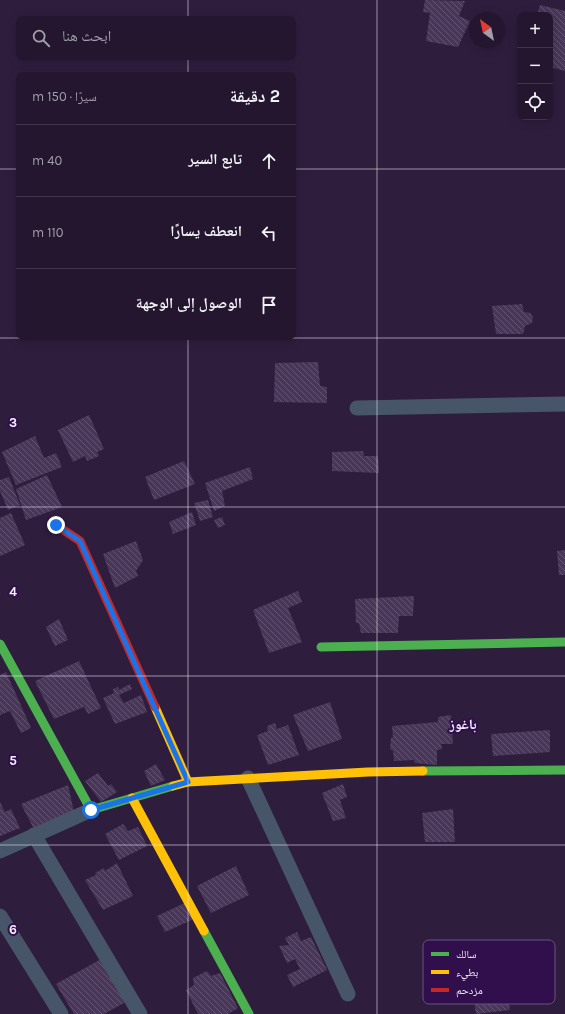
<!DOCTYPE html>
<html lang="ar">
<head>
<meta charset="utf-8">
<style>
  body { margin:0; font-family:Karla,"Noto Naskh Arabic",sans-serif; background:#2f233a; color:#f1f3f6; direction:rtl }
  .controls { position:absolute; right:12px; top:12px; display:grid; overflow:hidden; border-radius:8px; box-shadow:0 2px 10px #0003 }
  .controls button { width:36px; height:36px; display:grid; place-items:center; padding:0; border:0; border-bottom:1px solid #40354a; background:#23162e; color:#f1f3f6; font:20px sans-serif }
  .compass { position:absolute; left:469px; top:12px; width:36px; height:36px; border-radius:50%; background:#23162e; box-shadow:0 2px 10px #0003; rotate:327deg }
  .stop { position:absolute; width:12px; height:12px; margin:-9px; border:3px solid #1a73e8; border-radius:50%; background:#fff }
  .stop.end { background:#1a73e8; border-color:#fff; box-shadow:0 1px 4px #0008 }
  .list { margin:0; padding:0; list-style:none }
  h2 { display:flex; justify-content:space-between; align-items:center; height:52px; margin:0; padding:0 16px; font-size:17px }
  h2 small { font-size:13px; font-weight:400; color:#a39faa }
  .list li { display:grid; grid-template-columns:26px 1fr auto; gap:12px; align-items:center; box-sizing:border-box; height:72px; padding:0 16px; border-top:1px solid #40354a }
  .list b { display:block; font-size:15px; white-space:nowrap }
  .list em { font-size:13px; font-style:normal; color:#a39faa }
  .icon { flex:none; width:22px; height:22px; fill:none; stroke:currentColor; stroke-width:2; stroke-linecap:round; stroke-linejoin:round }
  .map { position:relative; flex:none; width:565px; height:1014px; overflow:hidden; direction:ltr }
  .search { position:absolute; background:#23162e; box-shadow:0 2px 10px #0003; left:16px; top:16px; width:280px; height:44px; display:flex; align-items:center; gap:10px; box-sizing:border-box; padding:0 14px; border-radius:8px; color:#a39faa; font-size:15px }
  .panel { position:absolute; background:#23162e; box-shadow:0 2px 10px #0003; left:16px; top:72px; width:280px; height:268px; border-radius:8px; direction:rtl }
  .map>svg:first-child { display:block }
</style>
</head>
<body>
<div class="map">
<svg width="565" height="1014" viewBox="0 0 565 1014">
  <defs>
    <pattern id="building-back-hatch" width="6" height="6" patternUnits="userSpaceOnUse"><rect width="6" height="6" fill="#493759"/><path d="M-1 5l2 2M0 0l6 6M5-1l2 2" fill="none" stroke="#645472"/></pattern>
  </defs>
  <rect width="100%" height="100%" fill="#2f1d3e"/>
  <path fill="url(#building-back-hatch)" d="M425 0 465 1 459 16 470 21 458 47 426 41 430 13 423 12Z
    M540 5 565 11V71L550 67V15H537Z
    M522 304 524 312 530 313 533 317 532 323 525 326 523 334H496L492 306Z
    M318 362 320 386 327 387V403L274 402 275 363Z
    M89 415 104 449 97 452 99 456 87 461 85 456 73 462 58 430Z
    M35 436 44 458 56 453 62 467 16 485 2 452Z
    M363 451 364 456H378L379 473 332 471V452Z
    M184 461 195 484 154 500 145 477Z
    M250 467 253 479 222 491 225 506 214 511 205 483Z
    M47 475 62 507 26 520 16 489Z
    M9 477 20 505 8 510 0 491V480Z
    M208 500 213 517 200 521 194 503Z
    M192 512 196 525 173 534 169 522Z
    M11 513 25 545 0 556V518Z
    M222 517 225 525 218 528 214 520Z
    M136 541 143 560 136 571 138 576 115 588 103 554Z
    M565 550V575H559L557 551Z
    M298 591 302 602 288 608 302 642 269 653 253 610Z
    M414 596 413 616H399L398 633H361L359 623H356L355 599Z
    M59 619 68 640 55 646 46 627Z
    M79 661 101 708 88 714 84 707 54 719 35 681Z
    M6 672 31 728 21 733 10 711 0 715V675Z
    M130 684 132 689 119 695 124 703 141 695 147 712 115 724 103 698 114 693 113 689 118 687 119 690Z
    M330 702 342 739 308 751 293 715Z
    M451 715 453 744H441L442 749 437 750V765L415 763 414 760 394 761 393 751 390 749 391 738 393 737 392 726 438 722V717Z
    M275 723 277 729 288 725 299 755 268 765 257 735 268 731 267 726Z
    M550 730V752L493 756 491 734Z
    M156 764 165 780 151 786 144 771Z
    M98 773 108 786 111 784 117 792 101 802 85 781Z
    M343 784 347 797 340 800 346 818 333 821 322 793Z
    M68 785 74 812 35 831 21 804Z
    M0 802 5 812 11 809 20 828 0 836Z
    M453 809 455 842H425L422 813Z
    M123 824 128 831 138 827 147 846 119 860 105 834Z
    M117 863 133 896 103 910 85 880 96 875 95 873 104 868 105 871Z
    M236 866 249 895 211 913 197 886Z
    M187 902 194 919 165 932 157 916Z
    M297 932 301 941 311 937 327 970 293 987 287 975 300 969 295 959 287 963 279 946 289 945 285 938Z
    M510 950 517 977 505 980 510 1010 476 1014 467 959Z
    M103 958 126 1002 104 1014H74L56 984Z
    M207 971 211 976 220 973 238 1008 228 1014H198L186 990 194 985 193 978Z"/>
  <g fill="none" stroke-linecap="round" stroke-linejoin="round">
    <path stroke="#465568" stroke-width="15" d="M357 408 565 404
      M248 778 348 994
      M34 835 140 1014
      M0 851 91 810
      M0 916 61 1014"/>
    <path stroke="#4caf50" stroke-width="9" d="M0 644 91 810 173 786
      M321 647 565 642
      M423 771 565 770
      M204 931 249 1014"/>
    <path stroke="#ffc107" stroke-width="9" d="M155 707 188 782
      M173 786 188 782 368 772 423 771
      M132 798 204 931"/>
    <path stroke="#c62828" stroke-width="9" d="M56 525 80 541 155 707"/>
  </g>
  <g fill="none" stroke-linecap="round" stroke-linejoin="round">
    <path stroke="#1a73e8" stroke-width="5" d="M56 525 80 541 188 782 91 810"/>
  </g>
  <path fill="none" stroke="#f5eefe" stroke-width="1" stroke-opacity="0.55" d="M188 0V19M377 0V1014M188 57V75M0 169H19M293 169H565M188 337V1014M0 338H565M0 507H565M0 676H565M0 845H565"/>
  <g text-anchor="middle" stroke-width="4" stroke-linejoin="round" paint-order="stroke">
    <g font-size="14" font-weight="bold" fill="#f5eefe" stroke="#300f4c">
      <text x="463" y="729">باغوز</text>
    </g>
  </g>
  <rect x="423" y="940" width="132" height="64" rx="6" fill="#300f4c" stroke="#6b5281" stroke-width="1"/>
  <rect x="431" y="952" width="18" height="4" fill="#4caf50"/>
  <rect x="431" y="970" width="18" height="4" fill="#ffc107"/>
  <rect x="431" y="988" width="18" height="4" fill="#c62828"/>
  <g font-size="11" fill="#f5eefe">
    <text x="456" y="958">سالك</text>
    <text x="456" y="976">بطيء</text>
    <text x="456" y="994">مزدحم</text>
  </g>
  <g font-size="13" text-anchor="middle" font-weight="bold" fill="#f5eefe" stroke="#300f4c" stroke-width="4" stroke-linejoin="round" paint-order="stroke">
    <text x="13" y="427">3</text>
    <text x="13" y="596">4</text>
    <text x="13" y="765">5</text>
    <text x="13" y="934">6</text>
  </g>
</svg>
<div class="controls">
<button>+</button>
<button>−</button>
<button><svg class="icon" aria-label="locate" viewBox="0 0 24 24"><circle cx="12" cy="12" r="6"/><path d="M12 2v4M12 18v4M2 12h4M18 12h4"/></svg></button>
</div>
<svg class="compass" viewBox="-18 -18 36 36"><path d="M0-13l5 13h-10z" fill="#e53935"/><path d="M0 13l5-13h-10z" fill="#a39faa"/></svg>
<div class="stop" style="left:91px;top:810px"></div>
<div class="stop end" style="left:56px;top:525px"></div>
<div class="search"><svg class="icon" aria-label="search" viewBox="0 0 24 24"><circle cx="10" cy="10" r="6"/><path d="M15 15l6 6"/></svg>ابحث هنا</div>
<section class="panel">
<h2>2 دقيقة<small>سيرًا · 150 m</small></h2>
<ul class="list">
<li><svg class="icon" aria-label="ahead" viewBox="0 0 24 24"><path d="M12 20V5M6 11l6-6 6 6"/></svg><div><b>تابع السير</b></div><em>40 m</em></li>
<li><svg class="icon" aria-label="left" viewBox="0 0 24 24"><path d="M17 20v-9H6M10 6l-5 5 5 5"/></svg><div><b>انعطف يسارًا</b></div><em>110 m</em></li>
<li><svg class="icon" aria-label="arrive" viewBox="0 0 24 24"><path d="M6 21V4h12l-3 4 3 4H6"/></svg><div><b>الوصول إلى الوجهة</b></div></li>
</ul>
</section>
</div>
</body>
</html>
